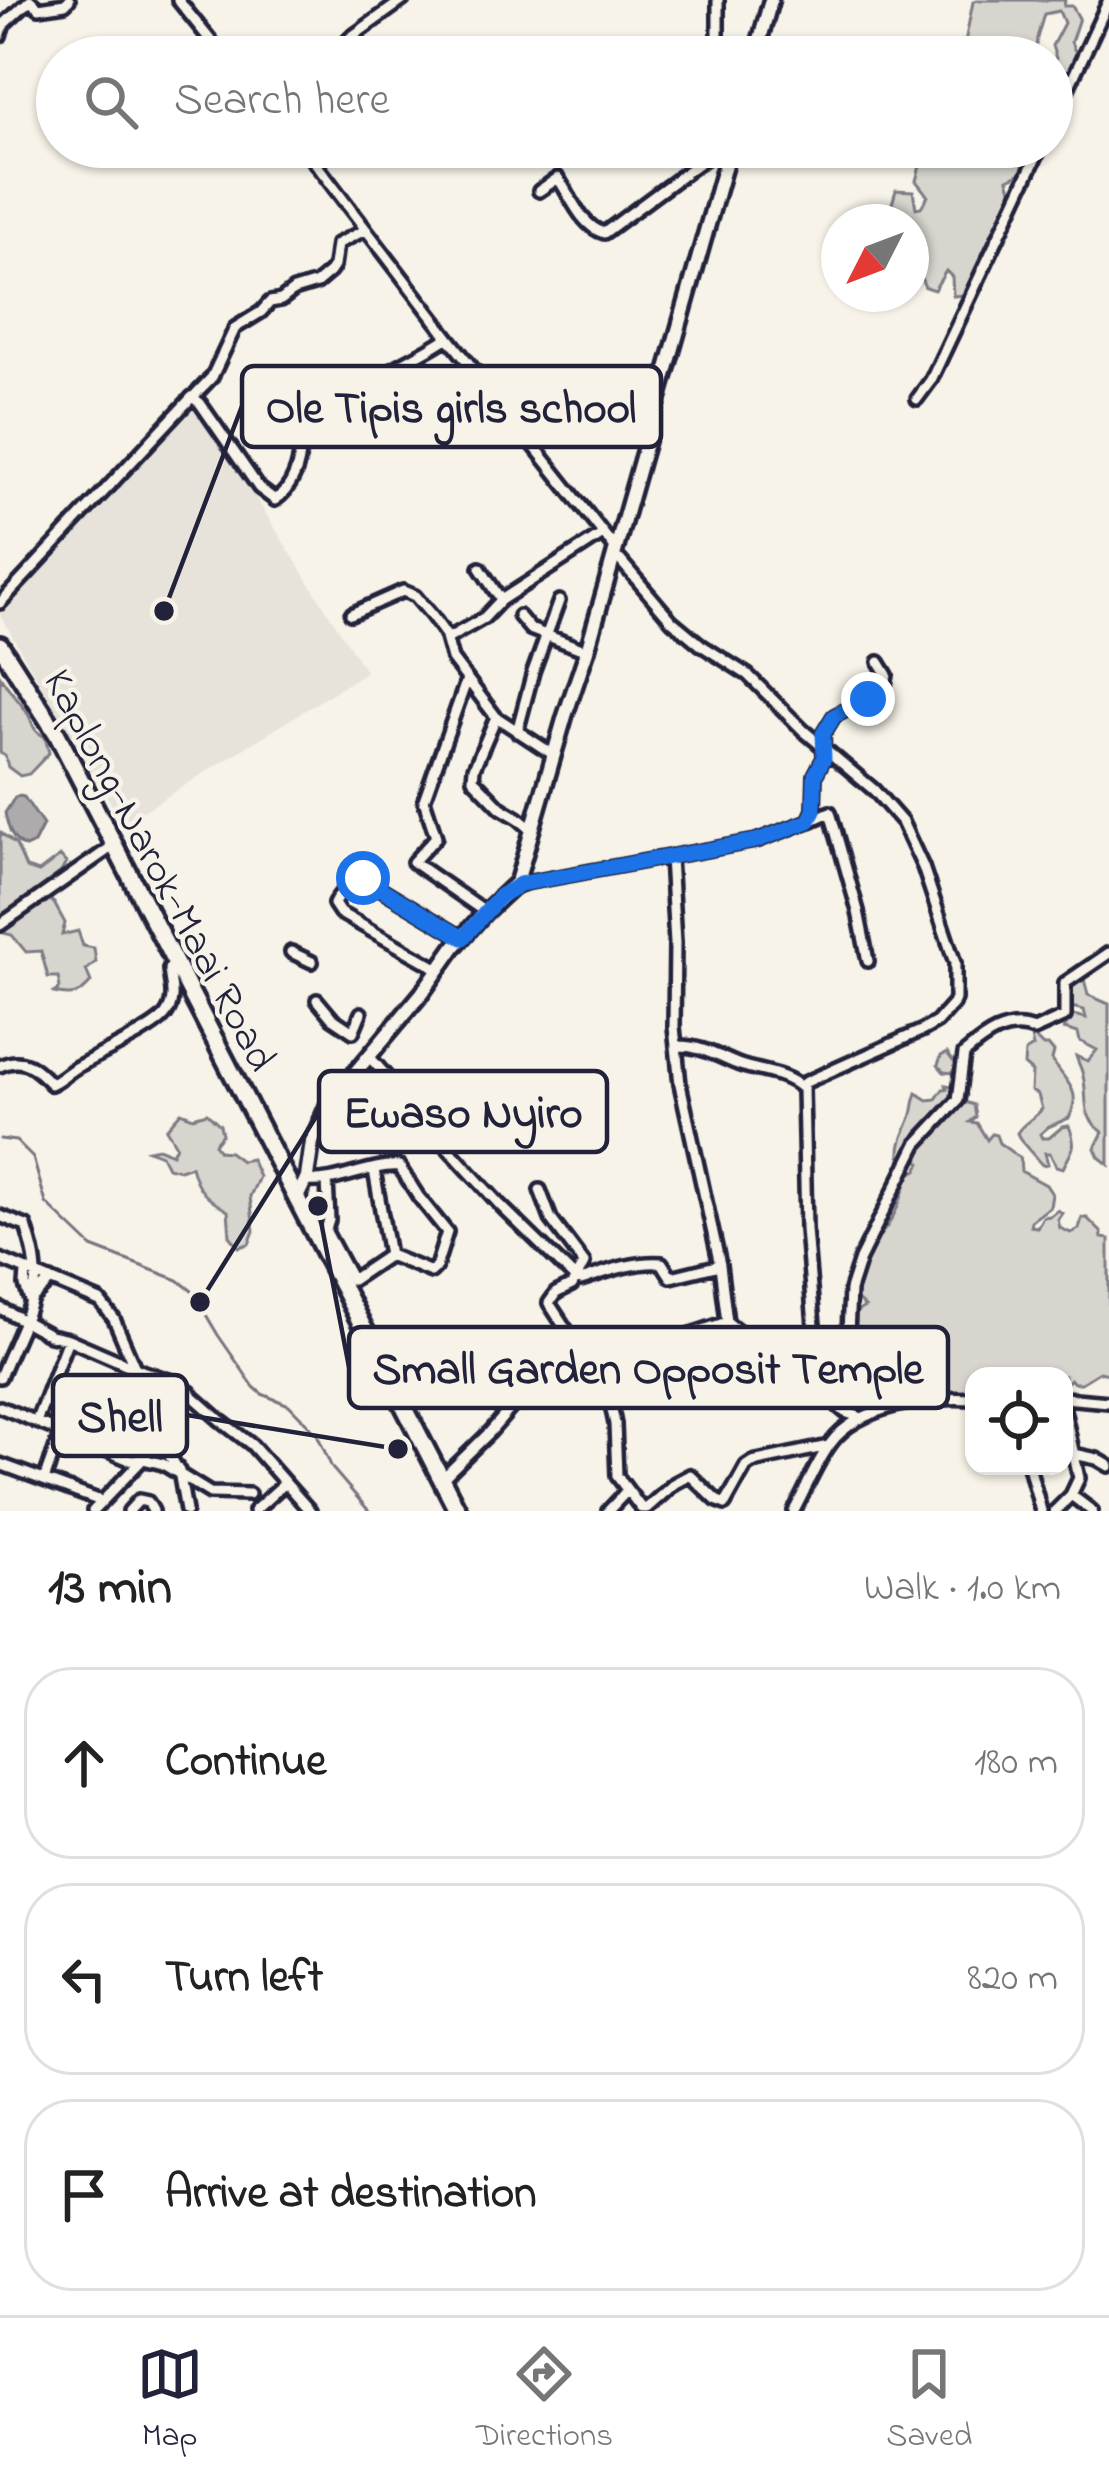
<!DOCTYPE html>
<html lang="en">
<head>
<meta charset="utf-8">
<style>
  body { margin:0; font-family:"Indie Flower",sans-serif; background:#f6f6f6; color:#222 }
  .controls { position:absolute; right:36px; bottom:36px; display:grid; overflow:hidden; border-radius:24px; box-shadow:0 3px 9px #0004 }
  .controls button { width:108px; height:108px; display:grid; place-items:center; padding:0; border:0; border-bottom:3px solid #e0e0e0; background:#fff; color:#222; font:60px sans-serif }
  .compass { position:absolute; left:821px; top:204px; width:108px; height:108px; border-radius:50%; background:#fff; box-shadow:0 3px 9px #0004; rotate:228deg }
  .stop { position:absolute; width:36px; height:36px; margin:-27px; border:9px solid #1a73e8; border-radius:50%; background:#fff }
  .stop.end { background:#1a73e8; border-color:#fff; box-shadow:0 3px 12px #0008 }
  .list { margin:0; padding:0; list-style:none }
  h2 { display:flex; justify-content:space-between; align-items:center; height:156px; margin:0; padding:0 48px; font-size:51px }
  h2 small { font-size:39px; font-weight:400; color:#767676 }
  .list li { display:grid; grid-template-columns:78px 1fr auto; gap:36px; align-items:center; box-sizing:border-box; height:192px; margin:0 24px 24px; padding:0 24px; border:3px solid #e0e0e0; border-radius:48px }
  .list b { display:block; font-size:45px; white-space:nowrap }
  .list em { font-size:39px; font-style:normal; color:#767676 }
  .icon { flex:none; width:66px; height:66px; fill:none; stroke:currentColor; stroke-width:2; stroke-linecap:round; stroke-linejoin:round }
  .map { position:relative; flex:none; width:1109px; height:1511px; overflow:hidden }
  .search { position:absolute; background:#fff; box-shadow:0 3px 9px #0004; left:36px; right:36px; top:36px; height:132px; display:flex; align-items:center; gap:30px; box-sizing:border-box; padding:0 42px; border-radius:66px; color:#767676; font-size:45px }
  .sheet { height:804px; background:#fff }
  nav { display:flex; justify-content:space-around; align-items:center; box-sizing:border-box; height:168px; border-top:3px solid #e0e0e0; background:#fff; font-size:33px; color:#767676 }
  nav a { display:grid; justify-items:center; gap:6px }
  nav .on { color:#22223b }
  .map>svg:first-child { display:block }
</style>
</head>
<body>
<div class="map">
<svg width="1109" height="1511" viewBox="0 0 1109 1511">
  <rect width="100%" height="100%" fill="#f7f3e8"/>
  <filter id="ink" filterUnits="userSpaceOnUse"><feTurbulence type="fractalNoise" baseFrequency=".00833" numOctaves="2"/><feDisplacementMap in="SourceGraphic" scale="24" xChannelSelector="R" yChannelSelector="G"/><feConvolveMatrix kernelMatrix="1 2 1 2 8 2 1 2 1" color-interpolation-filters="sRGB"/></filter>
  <g filter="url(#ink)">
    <path fill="#e7e3db" d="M195 402 366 672 123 824 0 615V607Z"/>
    <path fill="#d8d5cf" stroke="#7d7c85" stroke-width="3" d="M976 0H1065L1064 6H1072L1079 18 1071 42 1077 56 1070 71H1058L1052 67 1056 58 1052 46 1064 23 1059 11 1044 14 1037 38 1035 57H1021L1019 52 1011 57H997L998 54 980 45 963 52 973 2Z
      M925 147H1034L1021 173 1008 179 1012 192 963 295 953 296 952 277 946 271 934 290 925 287 920 276 924 255H911V222H881L883 214H889L896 190 913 191 916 208 921 207 928 196 916 181Z
      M0 676C8 689 18 699 26 711 36 724 28 727 45 737L49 753 29 774 20 776 8 767 5 755 0 753Z
      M0 832 16 845 26 868 39 872 60 856 66 863 61 872 5 914H12L42 893 54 903 65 923 62 935 78 931 83 946 94 948 96 962 86 970 91 982C80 996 71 997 54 993L60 988 58 977H48L41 951 26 952 12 935 0 932Z
      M1084 979 1088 995 1109 1004V1165L1099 1157 1095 1148 1103 1132C1079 1115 1089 1099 1083 1076 1082 1069 1078 1063 1076 1056L1088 1061 1097 1050 1080 1041 1078 1033 1064 1029 1073 1015 1086 1018 1084 1010 1071 1007 1067 986Z
      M1030 1033 1043 1046H1049L1054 1052 1052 1060C1066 1083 1083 1090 1069 1118L1048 1127 1040 1134 1042 1138H1049L1062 1127 1069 1126C1078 1149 1072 1149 1063 1168L1056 1166 1050 1153H1045L1048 1164 1042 1165 1021 1141 1017 1133C1024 1122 1034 1119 1042 1109L1038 1095 1031 1091 1032 1072 1024 1065 1025 1052 1033 1047Z
      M947 1053 953 1061 960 1063 967 1077 963 1085 967 1095 965 1102 974 1105 976 1117 970 1122 977 1123 987 1140 992 1134 996 1135 999 1143 1020 1158 1021 1171 1046 1185 1052 1194 1050 1207 1031 1221 1030 1226 1037 1227 1043 1217 1050 1216 1058 1210 1062 1213 1058 1219 1060 1228 1071 1233 1079 1229 1082 1218H1087L1101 1232 1102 1238 1109 1239V1374L1099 1372 1081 1383H1074L1070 1379 1064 1387V1376H974V1389L941 1396 928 1392 924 1396C904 1397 872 1394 855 1380L856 1312 865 1307 852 1295 871 1243C891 1230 902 1199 908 1175L917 1170 921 1163 917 1159 909 1160 900 1156C899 1142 905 1133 910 1120 914 1112 913 1103 917 1093L928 1100 936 1099 943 1089H947L946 1085 951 1086 957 1078 953 1073 944 1072 938 1065 941 1056Z
      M181 1112 193 1117 207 1113 220 1125 222 1134 214 1144 219 1151 229 1152 241 1161 251 1159 259 1177 250 1196 254 1231 249 1244 239 1247 230 1236 228 1211C207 1199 197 1191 191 1166L180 1170 167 1167 161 1155 148 1150 158 1148 172 1154 176 1145 166 1129Z"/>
    <path fill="#aeabad" stroke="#76747f" stroke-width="3" d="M20 796 24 797 43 825 34 843 25 847C11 841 8 827 5 813L15 797Z"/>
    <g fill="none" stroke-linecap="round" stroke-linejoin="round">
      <path stroke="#76747f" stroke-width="3" d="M0 1139 16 1141 33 1158 46 1203 92 1247 178 1280 192 1291 218 1335 254 1387 262 1394 289 1405 317 1434 332 1468 369 1511"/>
      <g stroke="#22223b" stroke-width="18">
        <path id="minor" d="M178 0 224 57
          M718 0V57
          M0 36 4 24 30 0 39 8 65 4 69 0
          M329 57 350 38 403 0
          M1052 123 1109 0
          M303 147 448 337 614 547
          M539 191 558 178C571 197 581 226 604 233L719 148H729
          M194 396 212 377 235 328 261 312 270 302 281 300 294 290 317 283 330 272 334 266 337 244 365 230
          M917 399 931 380 1041 147
          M620 560 672 621 701 645 748 675 804 731 874 790 902 822 923 867 955 963V999L953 1004 937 1022 923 1030 804 1083 803 1089C787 1073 761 1072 740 1065 719 1057 700 1045 677 1046
          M480 568 501 600
          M0 603 192 397 200 403 259 488 275 500C292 489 301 464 300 444 300 436 296 433 299 426 306 412 326 411 339 406 351 402 358 392 369 384 394 365 423 355 448 337
          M351 614 403 591 415 596 432 616 445 634 452 659 496 717 554 755
          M519 616 530 629 587 651
          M447 639 484 618 501 600 603 534
          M467 679 424 800 436 837 413 862 485 912
          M496 717 474 768 473 779 501 808 518 818 532 830
          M517 732 533 672 559 601
          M810 821 830 812 858 911 868 961
          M670 857 675 943 674 1027 680 1084 720 1265 727 1322 741 1333 811 1355 815 1354 816 1349 806 1229 803 1089
          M514 887 525 883 756 841 809 821 814 810 815 775 824 758 823 734 834 716 868 699 885 685 887 675 879 662
          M0 925 113 846
          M291 952 312 962
          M437 968 340 913 334 904C339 893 351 881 363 878L463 938
          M317 1000 332 1018 353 1032 361 1013
          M369 1056 443 1143 500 1205 573 1276 581 1280C608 1271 634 1261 662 1263L671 1277 720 1265
          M0 1066C23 1055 36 1068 51 1084 60 1080 67 1073 75 1068 95 1056 155 1030 166 1014 177 998 170 984 169 969L175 966
          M374 1170 389 1255
          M306 1181C338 1184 368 1164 399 1166L418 1196 447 1232 436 1267 431 1272 389 1255
          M540 1190 551 1219 584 1263 572 1285 556 1293 549 1303 609 1395 615 1424 617 1476 641 1508H647L675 1483 690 1475 716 1500 725 1504 746 1466 752 1462 829 1446
          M0 1216 26 1226C31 1242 36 1258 36 1275 35 1306 11 1347 0 1377
          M325 1230 352 1280 389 1255
          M325 1233 329 1220 327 1181
          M0 1259 100 1301 114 1319 135 1368
          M26 1272 25 1285 30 1300 51 1280
          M0 1308 50 1335 68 1339 142 1371 178 1383 221 1421 252 1445 310 1511
          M649 1348 727 1322
          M137 1369 154 1430 179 1471 186 1511
          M670 1371 719 1341 733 1328
          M54 1379 150 1416
          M1064 1398 1109 1402
          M0 1407 130 1460 143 1459 163 1464 210 1493 249 1494
          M862 1418 845 1412 839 1407 834 1396 838 1371 847 1355 850 1290 860 1259 917 1144 958 1100 964 1054C984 1037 1007 1019 1034 1030L1065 1016V983L1109 953
          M36 1422 68 1339
          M1074 1454 1097 1459 1109 1466
          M0 1464 101 1501
          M1029 1466 1041 1511
          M44 1480 61 1432
          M441 1480 490 1432 571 1339
          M1071 1495 1092 1511
          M93 1511 143 1459 159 1436 164 1435 169 1431 190 1392
          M129 1511 139 1500 148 1502 153 1511
          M254 1511 285 1483
          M608 1511 626 1492
          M794 1511C806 1489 816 1463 831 1443 859 1405 930 1396 974 1399
          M1055 1511 1071 1495 1079 1478 1064 1410"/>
      </g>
      <g stroke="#22223b" stroke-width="21">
        <path id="major" d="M755 57 771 0
          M296 1200 307 1177 312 1142 328 1105 422 993 455 946 485 912 517 882 565 716 587 651 730 147"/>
      </g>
      <g stroke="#22223b" stroke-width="24">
        <path id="highway" d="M0 645 57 734 458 1511"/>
      </g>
      <use href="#minor" stroke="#f7f3e8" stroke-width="9"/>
      <use href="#major" stroke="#f7f3e8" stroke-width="12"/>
      <use href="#highway" stroke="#f7f3e8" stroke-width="15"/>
    </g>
  </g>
  <g fill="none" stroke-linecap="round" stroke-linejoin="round" filter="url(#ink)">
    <path stroke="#1a73e8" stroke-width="15" d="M363 878 463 938 500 896 520 884 756 841 809 821 814 810 815 775 824 758 823 734 834 716 868 699"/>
  </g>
  <g text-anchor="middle" stroke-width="9" stroke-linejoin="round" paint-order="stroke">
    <g font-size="42" fill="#22223b" stroke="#f7f3e8">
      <text transform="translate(162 869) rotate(62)" y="15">Kaplong-Narok-Maai Road</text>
    </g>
  </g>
  <path fill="none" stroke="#22223b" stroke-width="4.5" d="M164 611L242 406M200 1302L319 1112M318 1206L349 1367M398 1449L187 1415"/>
  <g fill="#22223b" stroke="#f7f3e8" stroke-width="4.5">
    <circle cx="164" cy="611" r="12"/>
    <circle cx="200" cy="1302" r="12"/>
    <circle cx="318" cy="1206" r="12"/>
    <circle cx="398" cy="1449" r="12"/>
  </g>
  <g fill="#f7f3e8" stroke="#22223b" stroke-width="4.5">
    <rect x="242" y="366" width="419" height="81" rx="12"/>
    <rect x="319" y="1071" width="288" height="81" rx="12"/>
    <rect x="349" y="1327" width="599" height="81" rx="12"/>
    <rect x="53" y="1375" width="134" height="81" rx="12"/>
  </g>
  <g font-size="45" text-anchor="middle" font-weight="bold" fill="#22223b">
    <text x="451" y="422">Ole Tipis girls school</text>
    <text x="463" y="1127">Ewaso Nyiro</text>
    <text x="648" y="1383">Small Garden Opposit Temple</text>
    <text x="120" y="1431">Shell</text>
  </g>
</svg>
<div class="controls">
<button><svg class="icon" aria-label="locate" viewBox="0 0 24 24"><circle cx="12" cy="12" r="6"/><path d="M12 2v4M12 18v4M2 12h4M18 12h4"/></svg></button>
</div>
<svg class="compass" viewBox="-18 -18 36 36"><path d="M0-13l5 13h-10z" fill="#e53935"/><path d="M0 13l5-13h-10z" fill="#767676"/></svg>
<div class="stop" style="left:363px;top:878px"></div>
<div class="stop end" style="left:868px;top:699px"></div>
<div class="search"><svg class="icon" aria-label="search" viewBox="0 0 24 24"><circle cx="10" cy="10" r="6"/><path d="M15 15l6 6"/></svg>Search here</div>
</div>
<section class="sheet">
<h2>13 min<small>Walk · 1.0 km</small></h2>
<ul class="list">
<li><svg class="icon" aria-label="ahead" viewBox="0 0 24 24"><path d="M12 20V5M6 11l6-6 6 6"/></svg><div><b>Continue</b></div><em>180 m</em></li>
<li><svg class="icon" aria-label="left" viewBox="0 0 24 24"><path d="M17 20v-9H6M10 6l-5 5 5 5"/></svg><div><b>Turn left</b></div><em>820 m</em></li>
<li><svg class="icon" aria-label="arrive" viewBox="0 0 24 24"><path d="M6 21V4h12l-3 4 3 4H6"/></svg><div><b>Arrive at destination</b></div></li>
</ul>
</section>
<nav>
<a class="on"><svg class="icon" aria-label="map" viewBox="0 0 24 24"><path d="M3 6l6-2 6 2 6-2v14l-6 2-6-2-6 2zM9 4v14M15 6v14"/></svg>Map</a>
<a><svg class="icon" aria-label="directions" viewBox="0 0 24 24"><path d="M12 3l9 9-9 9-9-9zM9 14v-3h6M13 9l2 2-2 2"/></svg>Directions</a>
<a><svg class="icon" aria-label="saved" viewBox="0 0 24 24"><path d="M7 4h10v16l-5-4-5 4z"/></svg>Saved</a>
</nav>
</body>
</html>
